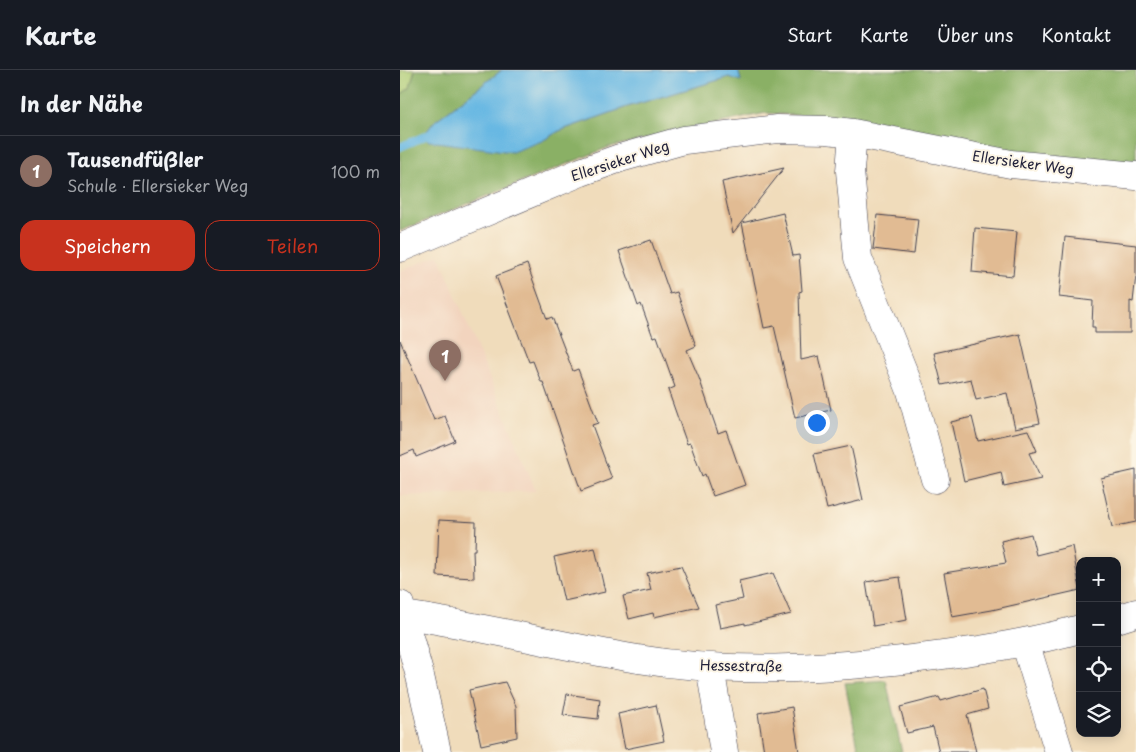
<!DOCTYPE html>
<html lang="de">
<head>
<meta charset="utf-8">
<style>
  body { margin:0; font-family:"Playpen Sans",sans-serif; background:#20242c; color:#f1f3f6 }
  .controls { position:absolute; right:15px; bottom:15px; display:grid; overflow:hidden; border-radius:10px; box-shadow:0 2px 12px #0003 }
  .controls button { width:45px; height:45px; display:grid; place-items:center; padding:0; border:0; border-bottom:1px solid #363941; background:#171b24; color:#f1f3f6; font:25px sans-serif }
  .you { position:absolute; left:416px; top:352px; width:18px; height:18px; margin:-12px; border:4px solid #fff; border-radius:50%; background:#1a73e8; box-shadow:0 0 0 8px #1a73e833 }
  .badge { display:grid; place-items:center; width:32px; height:32px; border-radius:50%; background:#c8321e; color:#fff; font-size:16px; font-weight:700 }
  .pin { position:absolute; translate:-50% -41px; filter:drop-shadow(0 1px 2px #0008) }
  .pin::after { content:''; position:absolute; top:26px; width:18px; height:15px; background:inherit; clip-path:polygon(0 0,100% 0,50% 100%) }
  .list { margin:0; padding:0; list-style:none }
  h2 { display:flex; justify-content:space-between; align-items:center; height:65px; margin:0; padding:0 20px; font-size:21px }
  h2 small { font-size:16px; font-weight:400; color:#9ea1a6 }
  .list li { display:grid; grid-template-columns:32px 1fr auto; gap:15px; align-items:center; box-sizing:border-box; height:70px; padding:0 20px; border-top:1px solid #363941 }
  .list b { display:block; font-size:19px; white-space:nowrap }
  .list p { margin:0; font-size:16px; white-space:nowrap; color:#9ea1a6 }
  .list em { font-size:16px; font-style:normal; color:#9ea1a6 }
  .actions { display:flex; gap:10px; padding:15px 20px }
  .actions a { flex:1; padding:11px 0; border:1px solid #c8321e; border-radius:15px; text-align:center; font-size:18px; color:#c8321e }
  .actions .main { background:#c8321e; color:#fff }
  .icon { flex:none; width:28px; height:28px; fill:none; stroke:currentColor; stroke-width:2; stroke-linecap:round; stroke-linejoin:round }
  .map { position:relative; flex:none; width:736px; height:682px; overflow:hidden }
  header { display:flex; align-items:center; gap:30px; box-sizing:border-box; height:70px; padding:0 25px; background:#171b24; border-bottom:1px solid #363941 }
  header strong { font-size:24px }
  nav { display:flex; gap:28px; margin-inline-start:auto; font-size:18px }
  main { display:flex }
  aside { flex:1; background:#171b24 }
  .map>svg:first-child { display:block }
</style>
</head>
<body>
<header>
<strong>Karte</strong>
<nav><a>Start</a><a>Karte</a><a>Über uns</a><a>Kontakt</a></nav>
</header>
<main>
<aside>
<h2>In der Nähe<small></small></h2>
<ul class="list">
<li><span class="badge" style="background:#8d6e63">1</span><div><b>Tausendfüßler</b><p>Schule · Ellersieker Weg</p></div><em>100 m</em></li>
</ul>
<div class="actions"><a class="main">Speichern</a><a>Teilen</a></div>
</aside>
<div class="map">
<svg width="736" height="682" viewBox="0 0 736 682">
  <rect width="100%" height="100%" fill="#fcf5e5"/>
  <filter id="ink" filterUnits="userSpaceOnUse"><feTurbulence type="fractalNoise" baseFrequency=".02" numOctaves="2"/><feDisplacementMap in="SourceGraphic" scale="10" xChannelSelector="R" yChannelSelector="G"/><feConvolveMatrix kernelMatrix="1 2 1 2 8 2 1 2 1" color-interpolation-filters="sRGB"/></filter>
  <filter id="wash" filterUnits="userSpaceOnUse"><feTurbulence type="fractalNoise" baseFrequency=".0096" numOctaves="4" result="noise"/><feDisplacementMap in="SourceGraphic" scale="20" xChannelSelector="R" yChannelSelector="G"/><feGaussianBlur stdDeviation="1.12" result="paint"/><feColorMatrix in="noise" values="0 0 0 0 0 0 0 0 0 0 0 0 0 0 0 0 0 1.4 0 .05"/><feComposite in="paint" operator="in"/></filter>
  <g filter="url(#wash)">
    <rect width="100%" height="100%" fill="#f0dcbb"/>
    <path fill="#f2d4be" d="M39 185 136 421 0 426V201Z"/>
    <path fill="#adcc73" stroke="#687757" d="M0 0H15L10 18 0 25Z"/>
    <path fill="#8ab065" stroke="#566950" d="M15 0H102L35 51 23 66 142 71 159 61 227 37 329 7 341 10 338 0H736V97L591 82 431 48 366 43 209 77 0 161V25L10 18Z
      M486 610 502 682H459L445 613Z"/>
    <path fill="#68b8e3" stroke="#456d8f" d="M102 0H338L341 11 329 7 227 37 159 61 142 71 112 82 29 71 23 66 35 51Z"/>
    <g fill="none" stroke-linecap="round" stroke-linejoin="round">
      <path stroke="#68b8e3" stroke-width="8" d="M0 77 32 63"/>
    </g>
    <g id="blocks">
      <path fill="#e1bb93" d="M384 98 333 163 322 112Z
        M383 143 393 186 399 185 402 221 399 222 401 290 419 286 431 340 395 348 374 256 364 258 342 153Z
        M477 145 518 149 514 184 473 179Z
        M575 158 617 162 613 206 572 202Z
        M665 167 736 175V205L733 232 730 231V263H695V257H692L693 231 659 227Z
        M251 170 270 224 277 222 296 276 287 280 299 308 318 363 326 360 345 415 313 426 305 404 302 406 290 373 287 374 268 320 275 317 257 266 253 267 241 234 238 236 219 181Z
        M127 194 147 249 152 247 173 301 178 299 198 353 192 355 212 409 181 421 143 312H141L133 291 129 292 96 206Z
        M620 264 640 353 615 358 607 323 576 330 571 309 542 315 534 283Z
        M0 270 34 350 45 346 55 371 16 387 14 380 0 386Z
        M572 347 578 371 628 360 637 381 629 383 641 409 604 417 601 402 564 411 551 352Z
        M451 376 463 430 427 439 414 384Z
        M736 400V452L712 457 701 408Z
        M39 450 76 452 75 480H73L74 508 37 506Z
        M631 464 636 485 672 476 680 520 592 540 552 547 544 503 606 493 601 471Z
        M195 478 205 522 164 531 154 487Z
        M281 496 299 537 254 547 253 543 229 549 223 526 251 520 247 503Z
        M373 503 391 544 345 555V553L320 558 315 535 343 529 339 511Z
        M500 507 507 550 473 556 466 512Z
        M105 612 116 636 117 667 81 675 69 620Z
        M583 619 588 639 567 645 576 682H539L533 657 507 663 500 637 539 627 541 631Z
        M167 624 200 629 198 649 163 645Z
        M256 635 264 671 225 679 218 644Z
        M392 637 399 682H364L358 643Z"/>
    </g>
  </g>
  <g filter="url(#ink)">
    <use href="#blocks" fill-opacity="0" stroke="#413e4e" stroke-width="1"/>
    <g fill="none" stroke-linecap="round" stroke-linejoin="round">
      <g stroke="#413e4e" stroke-width="29">
        <path id="minor" d="M453 63 450 101 458 188 511 321 535 409
          M0 178 181 102 220 88 284 70 377 59 427 60 453 63 611 94 736 106
          M0 535 20 606 37 682
          M4 545C82 556 159 576 238 589 328 604 422 599 512 589 569 582 625 574 680 559
          M717 549 736 543
          M625 572 659 682
          M310 597 324 682"/>
      </g>
      <use href="#minor" stroke="#fff" stroke-width="28"/>
    </g>
  </g>
  <g text-anchor="middle" stroke-width="4" stroke-linejoin="round" paint-order="stroke">
    <g font-size="14" fill="#22223b" stroke="#fcf5e5">
      <text transform="translate(220 91) rotate(-18)" y="5">Ellersieker Weg</text>
      <text transform="translate(623 93) rotate(8)" y="5">Ellersieker Weg</text>
      <text transform="translate(341 596) rotate(1)" y="5">Hessestraße</text>
    </g>
  </g>
</svg>
<div class="controls">
<button>+</button>
<button>−</button>
<button><svg class="icon" aria-label="locate" viewBox="0 0 24 24"><circle cx="12" cy="12" r="6"/><path d="M12 2v4M12 18v4M2 12h4M18 12h4"/></svg></button>
<button><svg class="icon" aria-label="layers" viewBox="0 0 24 24"><path d="M12 4l9 5-9 5-9-5zM3 14l9 5 9-5"/></svg></button>
</div>
<div class="you"></div>
<div class="pin badge" style="left:45px;top:311px;background:#8d6e63">1</div>
</div>
</main>
</body>
</html>
